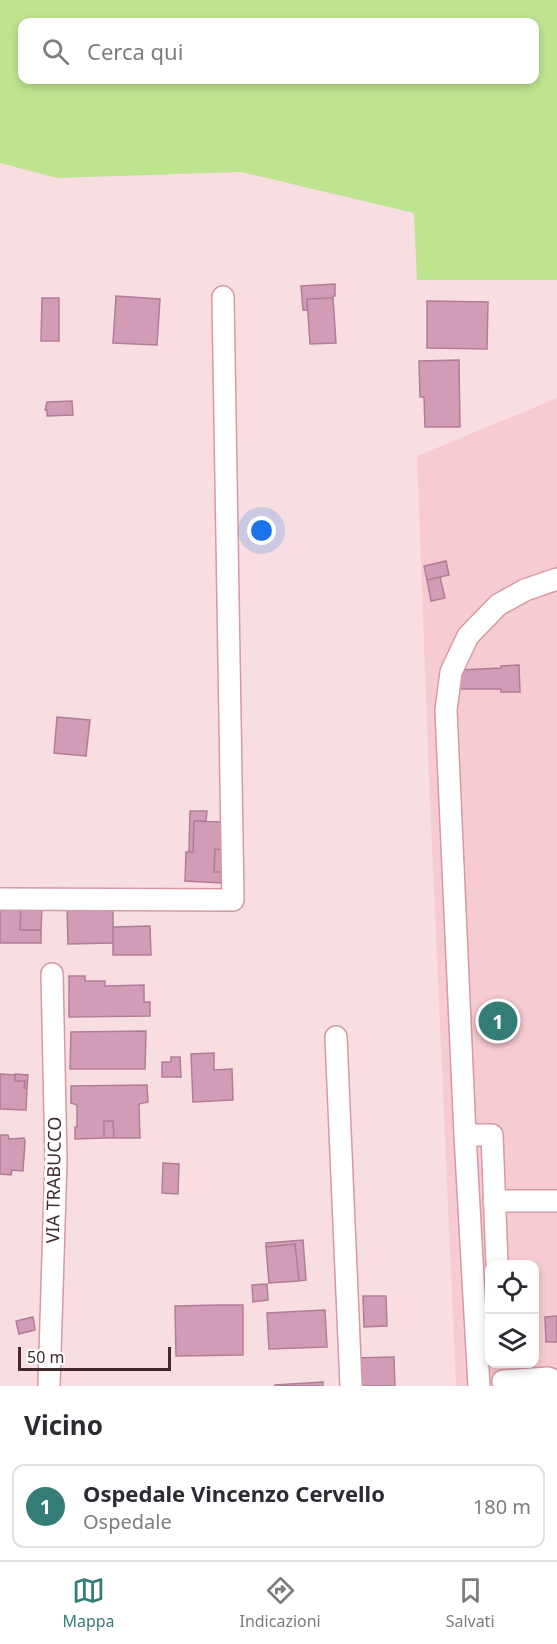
<!DOCTYPE html>
<html lang="it">
<head>
<meta charset="utf-8">
<style>
  body { margin:0; font-family:"Noto Sans",sans-serif; background:#f7f7f7; color:#2b2b33 }
  .controls { position:absolute; right:18px; bottom:18px; display:grid; overflow:hidden; border-radius:12px; box-shadow:0 3px 9px #0003 }
  .controls button { width:54px; height:54px; display:grid; place-items:center; padding:0; border:0; border-bottom:2px solid #e1e1e2; background:#fff; color:#2b2b33; font:30px sans-serif }
  .scale { position:absolute; left:18px; bottom:15px; width:153px; box-sizing:border-box; padding-left:6px; border:3px solid #42292d; border-top:0; font-size:16px; line-height:21px; white-space:nowrap; color:#42292d; -webkit-text-stroke:4px #fff; paint-order:stroke }
  .you { position:absolute; left:262px; top:531px; width:21px; height:21px; margin:-15px; border:4px solid #fff; border-radius:50%; background:#1a73e8; box-shadow:0 0 0 9px #1a73e833 }
  .badge { display:grid; place-items:center; width:39px; height:39px; border-radius:50%; background:#347c76; color:#fff; font-size:20px; font-weight:700 }
  .pin { position:absolute; translate:-50% -50%; border:3px solid #fff; box-shadow:0 2px 6px #0006 }
  .list { margin:0; padding:0; list-style:none }
  h2 { display:flex; justify-content:space-between; align-items:center; height:78px; margin:0; padding:0 24px; font-size:26px }
  h2 small { font-size:20px; font-weight:400; color:#7c7c81 }
  .list li { display:grid; grid-template-columns:39px 1fr auto; gap:18px; align-items:center; box-sizing:border-box; height:84px; margin:0 12px 12px; padding:0 12px; border:2px solid #e1e1e2; border-radius:12px }
  .list b { display:block; font-size:22px; white-space:nowrap }
  .list p { margin:0; font-size:20px; white-space:nowrap; color:#7c7c81 }
  .list em { font-size:20px; font-style:normal; color:#7c7c81 }
  .icon { flex:none; width:33px; height:33px; fill:none; stroke:currentColor; stroke-width:2; stroke-linecap:round; stroke-linejoin:round }
  .map { position:relative; flex:none; width:557px; height:1386px; overflow:hidden }
  .search { position:absolute; background:#fff; box-shadow:0 3px 9px #0003; left:18px; right:18px; top:18px; height:66px; display:flex; align-items:center; gap:15px; box-sizing:border-box; padding:0 21px; border-radius:12px; color:#7c7c81; font-size:22px }
  .sheet { height:174px; background:#fff }
  nav { display:flex; justify-content:space-around; align-items:center; box-sizing:border-box; height:84px; border-top:2px solid #e1e1e2; background:#fff; font-size:16px; color:#7c7c81 }
  nav a { display:grid; justify-items:center; gap:3px }
  nav .on { color:#347c76 }
  .map>svg:first-child { display:block }
</style>
</head>
<body>
<div class="map">
<svg width="557" height="1386" viewBox="0 0 557 1386">
  <rect width="100%" height="100%" fill="#f8dee1"/>
  <path fill="#f7cbd2" fill-rule="evenodd" d="M557 398V1386H456L429 778 417 456ZM490 1264H534V1364H490Z"/>
  <path fill="#bee490" fill-rule="evenodd" d="M0 0H557V280H417L414 213 241 172 57 178 0 163ZM22 22H534V80H22Z"/>
  <path fill="#d29cb6" stroke="#b17d96" stroke-width="1.5" d="M335 284V296H333V298L307 299V310H303L301 286Z
    M116 296 160 299 157 345 113 343Z
    M42 298H59V341H41Z
    M333 298 336 343 310 344 307 299Z
    M427 301 488 302 487 349 427 348Z
    M459 360 460 427H425L424 397H420L419 361Z
    M72 401 73 415 47 416V410H45L47 402Z
    M446 561 449 575 427 580 424 566Z
    M440 577 445 598 431 601 427 580Z
    M519 665 520 692H501V689H457L460 670 501 668V666Z
    M57 717 90 720 86 756 54 753Z
    M190 811H207L206 821H194L193 852H189Z
    M194 821 224 822 223 850 215 849 214 872H223L222 883 185 881 186 852H193Z
    M215 849 223 850V872H214Z
    M113 905V943L68 944 67 906Z
    M21 907H42L41 930H20Z
    M0 910H21L20 930H41V943H0Z
    M150 926 151 955H113V927Z
    M69 976H85V981H105V986L144 985V1002H150V1016L69 1017Z
    M146 1031 145 1069H70L71 1032Z
    M214 1053V1070L232 1069 233 1100 193 1102 191 1054Z
    M171 1057H180L181 1077H162V1062H171Z
    M0 1074 15 1075V1081H25L24 1088H27L26 1110 0 1109Z
    M15 1074 28 1075 27 1088H24L25 1081H15Z
    M147 1085 148 1102 139 1104 140 1138H114L113 1121H104V1138L75 1139V1127H77V1105L71 1103V1086Z
    M104 1121H113L114 1138H104Z
    M0 1135H8L9 1139 24 1138 25 1141 23 1171 12 1170 11 1175 0 1174Z
    M163 1163 179 1164 178 1194 162 1193Z
    M303 1240 306 1280 299 1281 295 1244 266 1247V1243Z
    M295 1244 299 1281 269 1283 266 1247Z
    M267 1284 268 1300 253 1302 252 1285Z
    M363 1296H386L387 1326 364 1327Z
    M218 1305H243V1355L176 1356 175 1306Z
    M325 1310 327 1347 269 1349 267 1313Z
    M557 1316V1342H546L545 1317Z
    M33 1317 35 1330 19 1334 16 1321Z
    M394 1357 395 1386H356L354 1358Z
    M323 1382V1386H275V1385Z"/>
  <g fill="none" stroke-linecap="round" stroke-linejoin="round">
    <g stroke="#d69aa3" stroke-width="24">
      <path id="minor" d="M0 899 233 900 223 297
        M336 1037 351 1386
        M465 1135H492L497 1264
        M494 1201H557
        M503 1381 548 1378 557 1382
        M49 1386 56 1160 52 974
        M479 1386 465 1135 446 710 451 672 468 636 498 605 525 590 557 579"/>
    </g>
    <use href="#minor" stroke="#fff" stroke-width="21"/>
  </g>
  <g text-anchor="middle" stroke-width="6" stroke-linejoin="round" paint-order="stroke">
    <g font-size="18" fill="#42292d" stroke="#fff">
      <text transform="translate(54 1180) rotate(-89)" y="6">VIA TRABUCCO</text>
    </g>
  </g>
</svg>
<div class="controls">
<button><svg class="icon" aria-label="locate" viewBox="0 0 24 24"><circle cx="12" cy="12" r="6"/><path d="M12 2v4M12 18v4M2 12h4M18 12h4"/></svg></button>
<button><svg class="icon" aria-label="layers" viewBox="0 0 24 24"><path d="M12 4l9 5-9 5-9-5zM3 14l9 5 9-5"/></svg></button>
</div>
<div class="scale">50 m</div>
<div class="you"></div>
<div class="pin badge" style="left:498px;top:1021px">1</div>
<div class="search"><svg class="icon" aria-label="search" viewBox="0 0 24 24"><circle cx="10" cy="10" r="6"/><path d="M15 15l6 6"/></svg>Cerca qui</div>
</div>
<section class="sheet">
<h2>Vicino<small></small></h2>
<ul class="list">
<li><span class="badge">1</span><div><b>Ospedale Vincenzo Cervello</b><p>Ospedale</p></div><em>180 m</em></li>
</ul>
</section>
<nav>
<a class="on"><svg class="icon" aria-label="map" viewBox="0 0 24 24"><path d="M3 6l6-2 6 2 6-2v14l-6 2-6-2-6 2zM9 4v14M15 6v14"/></svg>Mappa</a>
<a><svg class="icon" aria-label="directions" viewBox="0 0 24 24"><path d="M12 3l9 9-9 9-9-9zM9 14v-3h6M13 9l2 2-2 2"/></svg>Indicazioni</a>
<a><svg class="icon" aria-label="saved" viewBox="0 0 24 24"><path d="M7 4h10v16l-5-4-5 4z"/></svg>Salvati</a>
</nav>
</body>
</html>
